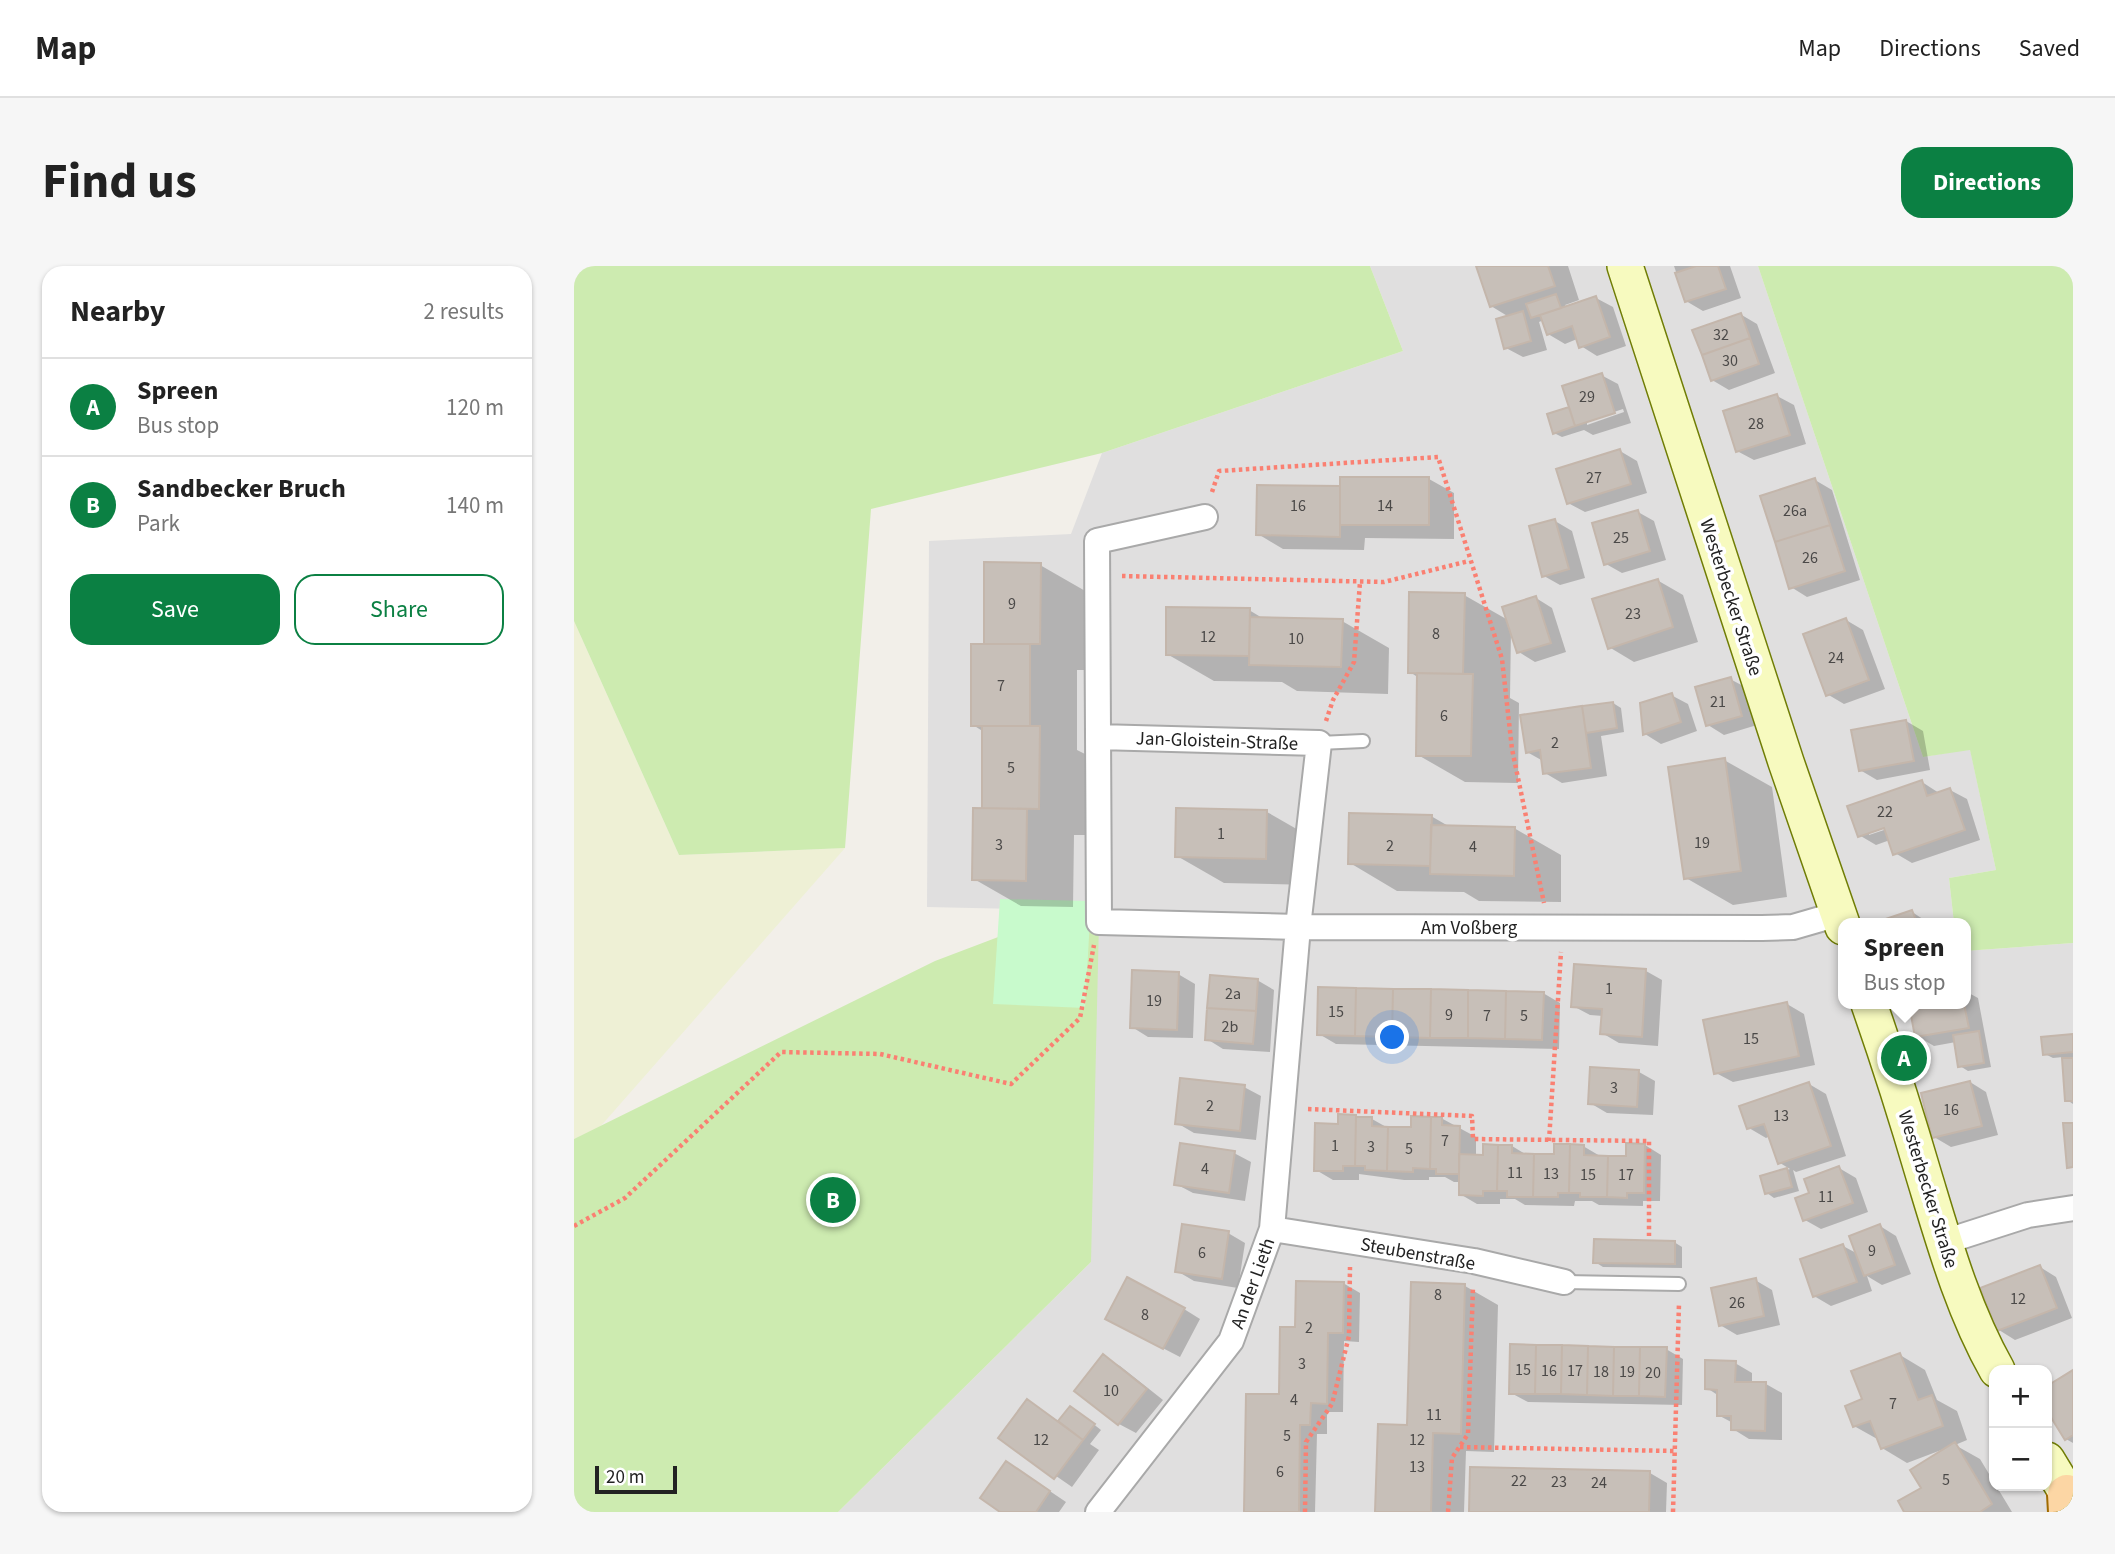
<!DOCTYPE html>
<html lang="en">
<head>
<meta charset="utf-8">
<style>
  body { margin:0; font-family:"Source Sans 3",sans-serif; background:#f6f6f6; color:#222 }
  .controls { position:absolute; right:21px; bottom:21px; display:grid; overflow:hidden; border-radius:14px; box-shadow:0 2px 5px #0004 }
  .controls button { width:63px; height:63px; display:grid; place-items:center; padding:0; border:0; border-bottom:2px solid #e0e0e0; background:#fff; color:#222; font:35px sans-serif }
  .scale { position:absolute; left:21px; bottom:18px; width:82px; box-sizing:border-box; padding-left:7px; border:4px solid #222; border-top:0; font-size:19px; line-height:24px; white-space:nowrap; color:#222; -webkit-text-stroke:5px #fff; paint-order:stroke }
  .you { position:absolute; left:819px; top:772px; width:24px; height:24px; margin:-18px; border:5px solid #fff; border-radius:50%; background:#1a73e8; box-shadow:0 0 0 10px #1a73e833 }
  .badge { display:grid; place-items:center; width:46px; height:46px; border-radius:50%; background:#0b8043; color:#fff; font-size:23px; font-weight:700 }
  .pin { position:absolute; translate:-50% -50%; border:4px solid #fff; box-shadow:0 2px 7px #0006 }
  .popup { position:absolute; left:1264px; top:652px; width:133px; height:91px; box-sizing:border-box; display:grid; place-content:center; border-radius:14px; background:#fff; filter:drop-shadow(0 2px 5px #0005); font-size:23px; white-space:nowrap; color:#767676 }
  .popup b { font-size:26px; color:#222 }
  .popup::after { content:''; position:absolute; left:50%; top:100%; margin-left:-14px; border:14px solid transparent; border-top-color:#fff }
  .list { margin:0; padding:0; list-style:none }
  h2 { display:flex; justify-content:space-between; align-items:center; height:91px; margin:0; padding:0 28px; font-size:30px }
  h2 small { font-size:23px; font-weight:400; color:#767676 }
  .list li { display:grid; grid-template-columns:46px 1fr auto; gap:21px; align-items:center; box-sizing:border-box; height:98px; padding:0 28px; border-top:2px solid #e0e0e0 }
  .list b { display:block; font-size:26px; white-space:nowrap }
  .list p { margin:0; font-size:23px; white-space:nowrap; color:#767676 }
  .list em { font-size:23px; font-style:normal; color:#767676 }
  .actions { display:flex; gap:14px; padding:21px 28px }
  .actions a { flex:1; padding:16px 0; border:2px solid #0b8043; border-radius:21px; text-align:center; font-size:24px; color:#0b8043 }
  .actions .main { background:#0b8043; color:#fff }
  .map { position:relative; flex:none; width:1499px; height:1246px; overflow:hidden; border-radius:21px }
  header { display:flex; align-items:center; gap:42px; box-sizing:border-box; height:98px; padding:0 35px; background:#fff; border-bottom:2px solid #e0e0e0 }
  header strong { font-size:33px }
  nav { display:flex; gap:38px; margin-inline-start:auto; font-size:24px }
  .intro { display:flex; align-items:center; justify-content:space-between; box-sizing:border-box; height:168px; padding:0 42px }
  h1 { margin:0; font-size:49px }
  .button { padding:18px 32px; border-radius:21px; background:#0b8043; color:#fff; font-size:24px; font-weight:700 }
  main { display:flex; gap:42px; padding:0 42px }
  aside { flex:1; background:#fff; border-radius:21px; box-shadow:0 2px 5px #0004 }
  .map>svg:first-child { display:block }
</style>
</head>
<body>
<header>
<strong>Map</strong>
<nav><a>Map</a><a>Directions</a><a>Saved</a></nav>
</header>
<div class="intro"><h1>Find us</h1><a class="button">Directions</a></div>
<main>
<aside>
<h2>Nearby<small>2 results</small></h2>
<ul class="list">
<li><span class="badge">A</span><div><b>Spreen</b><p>Bus stop</p></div><em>120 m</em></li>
<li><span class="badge">B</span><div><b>Sandbecker Bruch</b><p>Park</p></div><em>140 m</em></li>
</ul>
<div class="actions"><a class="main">Save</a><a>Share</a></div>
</aside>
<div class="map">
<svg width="1499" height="1246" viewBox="0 0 1499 1246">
  <rect width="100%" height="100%" fill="#f2efe9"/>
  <path fill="#e0dfdf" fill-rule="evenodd" d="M796 0H1184L1349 491 1396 483 1422 604 1375 612 1380 657H1269V738H1391V685L1499 677V1246H264L517 996 495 644 353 641 355 275 497 268 528 187 829 85ZM1420 1104H1473V1220H1420Z"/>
  <path fill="#eef0d5" d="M0 355 105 589 271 582 26 861 0 873Z"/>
  <path fill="#cdebb0" d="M0 0H796L829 85 528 187 297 243 271 582 105 589 0 355Z
    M1184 0H1499V677L1391 685V657H1380L1375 612 1422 604 1396 484 1349 491Z
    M495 644 525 656 517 996 264 1246H0V873L361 695Z"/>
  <path fill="#c8facc" d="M426 633 517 635 511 742 419 738Z"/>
  <path fill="#0003" fill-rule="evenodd" d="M904 0H994L1005 34 991 39 993 42 1022 32 1039 41 1052 80 1023 90 1007 80 1003 73 991 78 974 68 970 54 965 56 973 84 949 91 932 82 935 51 917 40Z
    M1100 0H1156L1167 32 1129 45 1112 35Z
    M1166 48 1183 58 1201 107 1155 124 1138 114Z
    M1027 109 1044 118 1057 157 1019 169 1010 164 988 171 980 167 995 143ZM1049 143 1050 146 1013 159V155Z
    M1203 130 1220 139 1232 178 1180 194 1163 185Z
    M1046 185 1063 195 1073 227 1011 246 994 237Z
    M855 213 880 227V273L791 272 790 284 709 283 684 268 768 222Z
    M1241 214 1258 224 1286 314 1233 331 1217 321Z
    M1064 246 1080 255 1092 294 1048 307 1032 298Z
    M981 255 998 265 1011 312 986 319 970 310Z
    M466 299 513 326 512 404H503V484L513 489 512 569H500L499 641 447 640 400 613 409 544 410 466 399 459 411 380Z
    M1083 314 1109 329 1124 376 1060 396 1035 381Z
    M890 329 934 354 962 332 978 342 992 386 961 396 945 386 937 365 936 432 945 437 944 517 891 516 844 489 845 412 836 406Z
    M675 344 690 353 768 355 815 382 814 428 723 425 708 416 640 415 593 388Z
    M1272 354 1289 364 1311 423 1270 438 1253 428Z
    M1156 413 1173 422 1183 459 1150 469 1134 459Z
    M1097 429 1114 438 1123 465 1087 478 1071 468Z
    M1039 437 1047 442 1050 466 1027 470 1033 510 988 517 971 507 969 495 953 486 948 451Z
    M1332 455 1349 465 1356 504 1303 514 1286 504Z
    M1150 494 1198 521 1213 631 1159 639 1112 612Z
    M1348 516 1365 527 1376 524 1393 533 1406 574 1338 597 1321 587 1316 574 1302 579 1285 569ZM1318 558 1319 561 1295 569V565Z
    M693 546 740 573 739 619 650 617 603 590Z
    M857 550 876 561 940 562 987 589V636L905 635 890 626 823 625 776 597Z
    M1338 646 1355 657H1305Z
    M1072 705 1088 714 1084 780 1045 777 1028 767 1029 750 1016 749 999 740Z
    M604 708 621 718 619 772 574 771 558 761Z
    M683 714 700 724 696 786 649 783 633 773Z
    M1391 725 1404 732 1417 801 1394 805 1386 800 1382 776 1360 780 1343 770 1337 738H1391Z
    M969 727 986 737 985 783 762 778 745 768Z
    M1213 738 1230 748 1241 799 1159 816 1142 807Z
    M1499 770V838L1493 834 1489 791 1479 792 1471 788 1469 772Z
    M1065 806 1081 815 1079 849 1033 847 1016 837Z
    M1396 816 1412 826 1424 869 1377 881 1360 871Z
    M1235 818 1252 828 1272 890 1222 906 1219 904 1225 925 1200 932 1193 927 1188 911 1216 903 1206 897 1196 870 1192 872 1175 862Z
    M670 821 687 830 682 874 620 867 603 857Z
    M781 850 798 853 814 862 839 863 867 852 902 871V890L910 891 938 880 953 889 982 890 1009 880 1026 890 1053 892 1071 879 1087 889 1086 935H1069V940L1025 939 1018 935H1001L1000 940 951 939 941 933H926V938H903L886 928 887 916H880L871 911H855V914H830L785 908V914H759L742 904 766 860Z
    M660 887 677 896 671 935 619 927 602 918Z
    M1265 902 1282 912 1294 946 1247 963 1231 954Z
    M1306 960 1322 970 1337 1008 1308 1019 1293 1010 1298 1025 1257 1040 1240 1030 1269 980 1284 988Z
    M654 967 671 977 664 1022 620 1015 603 1005Z
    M1100 976 1108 981V1002L1029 1001 1021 996Z
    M1466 1001 1482 1011 1498 1052 1441 1074 1425 1064Z
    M1181 1014 1198 1024 1206 1059 1163 1069 1146 1059Z
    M769 1017 786 1027 785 1076 770 1075 769 1146H753V1168H743L741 1246H671L707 1130Z
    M891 1020 924 1039 920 1186 892 1185 890 1246H803Z
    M610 1043 626 1053 606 1091 550 1062Z
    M1092 1083 1109 1093 1108 1139 954 1136 937 1127Z
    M1326 1089 1351 1104 1363 1134 1383 1145 1393 1174 1381 1179 1406 1193 1438 1246H1332L1349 1222 1370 1183 1333 1197 1308 1182 1305 1174 1280 1160 1290 1134Z
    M529 1091 546 1100 589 1134 562 1167 545 1158 502 1125Z
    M1161 1097 1178 1107V1118H1192L1208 1127V1174L1175 1173 1159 1163V1157L1144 1149 1145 1130 1133 1122Z
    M1499 1106V1177L1492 1173 1473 1142V1122Z
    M453 1135 486 1156 504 1146 527 1164 516 1178 525 1184 498 1221 427 1172Z
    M449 1207 492 1236 485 1246H430Z
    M1076 1207 1093 1217 1092 1246H897Z"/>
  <path fill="#c7bfb8" stroke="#c4b6ab" stroke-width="2" d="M902 0H974L981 20 916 41Z
    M1122 0H1144L1152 23 1111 36 1101 7Z
    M982 28 987 42 957 52 952 38Z
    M1022 30 1036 71 1005 82 998 60 973 69 966 49Z
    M949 45 957 75 930 83 922 53Z
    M1167 47 1176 72 1128 89 1118 64Z
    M1176 72 1185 98 1137 115 1128 89Z
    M1028 107 1041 147 1001 160 988 120Z
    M1203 128 1216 169 1162 186 1149 145Z
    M995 141 1001 160 979 168 973 148Z
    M1046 183 1057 218 993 238 982 203Z
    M766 211H855V259H766Z
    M1241 212 1256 259 1201 276 1186 230Z
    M683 219 766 220V271L682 269Z
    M1064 244 1076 285 1030 299 1018 257Z
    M981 253 995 303 968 311 955 260Z
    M1256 259 1271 305 1215 323 1201 276Z
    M410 296 467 297 466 378H410Z
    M1084 313 1099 361 1034 383 1018 333Z
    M835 326 891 327 889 408 834 407Z
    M962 330 977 377 943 387 928 341Z
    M592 341 676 342 675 390 592 389Z
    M676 351 769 353 767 401 675 399Z
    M1272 352 1295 414 1252 430 1229 368Z
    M397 378H456V460H397Z
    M843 407 899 408 897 490H842Z
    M1157 411 1168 450 1132 460 1121 421Z
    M1098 427 1107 456 1069 469 1066 437Z
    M1039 436 1043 462 1012 467 1008 440Z
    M1008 440 1017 502 969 508 966 484 952 487 946 449Z
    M1332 454 1340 495 1285 505 1277 464Z
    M408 460H466L465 543 408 542Z
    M1151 492 1167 605 1110 613 1094 501Z
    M1348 514 1353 530 1376 522 1391 564 1319 589 1310 562 1284 571 1273 540Z
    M399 542 453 543 452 615 398 614Z
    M602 542 693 544 692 593 601 591Z
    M775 547 858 549 856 600 774 598Z
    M857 559 941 561 940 610 856 608Z
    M1338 644 1343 657H1300Z
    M1000 698 1072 703 1068 771 1026 768 1028 743 997 741Z
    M558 704 605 706 603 764 556 762Z
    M636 709 684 713 682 745 633 742Z
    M744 721 782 722 781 770 743 769Z
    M782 722 819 723 818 771 781 770Z
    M819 723H857L856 772 818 771Z
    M857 723 894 724V772H856Z
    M894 724 932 725 931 773 894 772Z
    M932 725 970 726 968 774 931 773Z
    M1213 736 1225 790 1140 808 1129 754Z
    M1335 738H1390L1395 762 1341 771Z
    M633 742 682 745 679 778 631 774Z
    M1405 765 1410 797 1384 801 1379 769Z
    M1499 768V786L1469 789 1467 771Z
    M1488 792H1499V835H1491Z
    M1016 801 1065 804 1063 841 1014 838Z
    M606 812 671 819 666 865 601 858Z
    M1396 815 1408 860 1358 872 1347 827Z
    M1235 816 1257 880 1204 898 1190 858 1173 863 1165 840Z
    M764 848 782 849 781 900H769V905H740L741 857 764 858Z
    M837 850 857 851 856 903 839 902V906L813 905 814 861H837Z
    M782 851H798V860L814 861 813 905 791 904V900H781Z
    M857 851H868V859L886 860 885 908H862V903H856Z
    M1489 857H1499V901L1493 902Z
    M606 877 661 885 655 927 600 919Z
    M1052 877 1071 878 1070 927H1053V932L1033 931 1034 890H1052Z
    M909 878 924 879 923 925H909V930L885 929V888L909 889Z
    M980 878H996L995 927H984V931H959L960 888H980Z
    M996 878 1010 879V889L1034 890 1033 931H1006V927H995Z
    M924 879H938V887L960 888 959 931H933V925H923Z
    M1265 900 1279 937 1229 955 1221 932 1235 927 1230 913Z
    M1213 902 1218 921 1191 928 1186 910Z
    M608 958 655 965 648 1013 601 1006Z
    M1306 958 1321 999 1290 1010 1275 970Z
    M1020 973 1101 975V998L1019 997Z
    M1269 978 1283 1016 1239 1031 1226 993Z
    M1466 999 1483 1042 1423 1065 1406 1022Z
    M553 1011 611 1042 589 1083 531 1053Z
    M1182 1012 1190 1050 1145 1060 1137 1022Z
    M722 1015 770 1016 769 1067H754L753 1138 737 1137 736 1159H726L725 1246H670L672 1128H705L706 1061H721Z
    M837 1016 891 1018 887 1168 859 1167 857 1246H801L804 1158 833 1159Z
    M936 1078 962 1079 961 1128H935Z
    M962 1079H988L987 1128H961Z
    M988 1079 1014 1080 1013 1129 987 1128Z
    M1014 1080 1040 1081 1039 1130 1013 1129Z
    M1040 1081H1066L1065 1130H1039Z
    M1066 1081H1093L1091 1131 1065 1130Z
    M1326 1087 1344 1134 1358 1129 1369 1160 1307 1183 1296 1155 1279 1161 1271 1140 1288 1133 1277 1105Z
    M529 1088 573 1123 544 1159 500 1125Z
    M1131 1094 1162 1095 1161 1116H1192L1191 1165 1157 1164V1150H1143V1124L1131 1123Z
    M1499 1104V1169L1491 1174 1473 1145V1120Z
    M453 1133 509 1174 480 1213 424 1172Z
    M496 1140 521 1158 509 1174 484 1155Z
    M1381 1176 1418 1238 1406 1246H1330L1324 1235 1347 1222 1336 1204Z
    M432 1195 476 1225 462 1246H426L406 1232Z
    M896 1201 1076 1205 1075 1246H895Z"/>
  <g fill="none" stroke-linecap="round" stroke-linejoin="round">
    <g stroke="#a9a9a9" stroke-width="16">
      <path id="lane" d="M745 477 789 475
        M990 1016 1105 1018"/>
    </g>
    <g stroke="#a9a9a9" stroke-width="28">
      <path id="street" d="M631 251 523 275 525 656 724 661 1188 662 1219 661 1264 648
        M524 471 745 477 724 661 698 963 657 1075 524 1246
        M698 963 900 995 990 1016
        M1370 976 1454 949 1499 942"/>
    </g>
    <g stroke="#707d05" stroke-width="38">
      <path id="secondary" d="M1051 0 1212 496 1269 661
        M1295 738C1315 795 1333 852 1350 910 1370 976 1389 1044 1423 1104
        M1473 1194 1499 1237"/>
    </g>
    <g stroke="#a06b00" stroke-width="42">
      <path id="primary" d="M1493 1228 1494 1246"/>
    </g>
    <path stroke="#fa8072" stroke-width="4.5" stroke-dasharray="3.5 3.5" stroke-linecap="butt" d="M638 226 645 205 864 191 928 393 938 483 970 637
      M548 310 810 316 895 295
      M752 455 759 434 780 396 786 316
      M734 843 898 850 899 873 1075 875V970
      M975 875 987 686
      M0 960 51 932 207 786 306 788 437 818 506 752 520 679
      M886 1181 1101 1185
      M731 1246 732 1176 758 1138 775 1070 776 1001
      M874 1246 878 1192 894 1168 899 1021
      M1099 1246 1105 1037"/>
    <use href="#lane" stroke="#fff" stroke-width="12"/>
    <use href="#street" stroke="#fff" stroke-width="24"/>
    <use href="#secondary" stroke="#f7fabf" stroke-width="35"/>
    <use href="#primary" stroke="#fcd6a4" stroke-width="38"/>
  </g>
  <g text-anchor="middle" stroke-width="7" stroke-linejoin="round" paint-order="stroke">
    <g font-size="16" fill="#4b4948">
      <text x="1147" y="74">32</text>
      <text x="1156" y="100">30</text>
      <text x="1013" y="136">29</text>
      <text x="1182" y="163">28</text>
      <text x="1020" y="217">27</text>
      <text x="724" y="245">16</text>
      <text x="811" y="245">14</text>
      <text x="1221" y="250">26a</text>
      <text x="1047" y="277">25</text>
      <text x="1236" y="297">26</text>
      <text x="438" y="343">9</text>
      <text x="1059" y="353">23</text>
      <text x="862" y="373">8</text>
      <text x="634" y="376">12</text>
      <text x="722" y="378">10</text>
      <text x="1262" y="397">24</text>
      <text x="427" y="425">7</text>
      <text x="1144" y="441">21</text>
      <text x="870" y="455">6</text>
      <text x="981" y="482">2</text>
      <text x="437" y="507">5</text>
      <text x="1311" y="551">22</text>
      <text x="647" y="573">1</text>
      <text x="1128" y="582">19</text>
      <text x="425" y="584">3</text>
      <text x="816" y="585">2</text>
      <text x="899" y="586">4</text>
      <text x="1035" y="728">1</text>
      <text x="659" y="733">2a</text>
      <text x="580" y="740">19</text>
      <text x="762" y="751">15</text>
      <text x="875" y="754">9</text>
      <text x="913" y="755">7</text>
      <text x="950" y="755">5</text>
      <text x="656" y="766">2b</text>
      <text x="1177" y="778">15</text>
      <text x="1040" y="827">3</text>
      <text x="636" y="845">2</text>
      <text x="1377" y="849">16</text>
      <text x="1207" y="855">13</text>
      <text x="871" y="880">7</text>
      <text x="761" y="885">1</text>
      <text x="797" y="886">3</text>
      <text x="835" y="888">5</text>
      <text x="631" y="908">4</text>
      <text x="941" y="912">11</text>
      <text x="977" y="913">13</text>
      <text x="1014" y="914">15</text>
      <text x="1052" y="914">17</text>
      <text x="1252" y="936">11</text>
      <text x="1298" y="990">9</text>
      <text x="628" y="992">6</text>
      <text x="864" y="1034">8</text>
      <text x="1444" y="1038">12</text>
      <text x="1163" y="1042">26</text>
      <text x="571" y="1054">8</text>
      <text x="735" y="1067">2</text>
      <text x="728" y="1103">3</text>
      <text x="949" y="1109">15</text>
      <text x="975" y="1110">16</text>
      <text x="1001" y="1110">17</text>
      <text x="1027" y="1111">18</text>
      <text x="1053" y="1111">19</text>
      <text x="1079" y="1112">20</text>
      <text x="537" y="1130">10</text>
      <text x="720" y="1139">4</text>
      <text x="1319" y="1143">7</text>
      <text x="860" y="1154">11</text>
      <text x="713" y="1175">5</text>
      <text x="467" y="1179">12</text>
      <text x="843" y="1179">12</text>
      <text x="843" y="1206">13</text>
      <text x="706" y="1211">6</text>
      <text x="1372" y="1219">5</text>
      <text x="945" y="1220">22</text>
      <text x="985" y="1221">23</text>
      <text x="1025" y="1222">24</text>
    </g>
    <g font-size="19" fill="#222" stroke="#fff">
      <text transform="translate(1158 331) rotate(72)" y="7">Westerbecker Straße</text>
      <text transform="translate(643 474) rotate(2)" y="7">Jan-Gloistein-Straße</text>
      <text x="895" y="668">Am Voßberg</text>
      <text transform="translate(1355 923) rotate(73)" y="7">Westerbecker Straße</text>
      <text transform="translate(844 987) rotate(10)" y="7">Steubenstraße</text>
      <text transform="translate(678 1017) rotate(-70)" y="7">An der Lieth</text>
    </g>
  </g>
</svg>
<div class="controls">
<button>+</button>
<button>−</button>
</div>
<div class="scale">20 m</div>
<div class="you"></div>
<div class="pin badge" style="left:1330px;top:792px">A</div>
<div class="popup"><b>Spreen</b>Bus stop</div>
<div class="pin badge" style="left:259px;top:934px">B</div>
</div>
</main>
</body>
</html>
